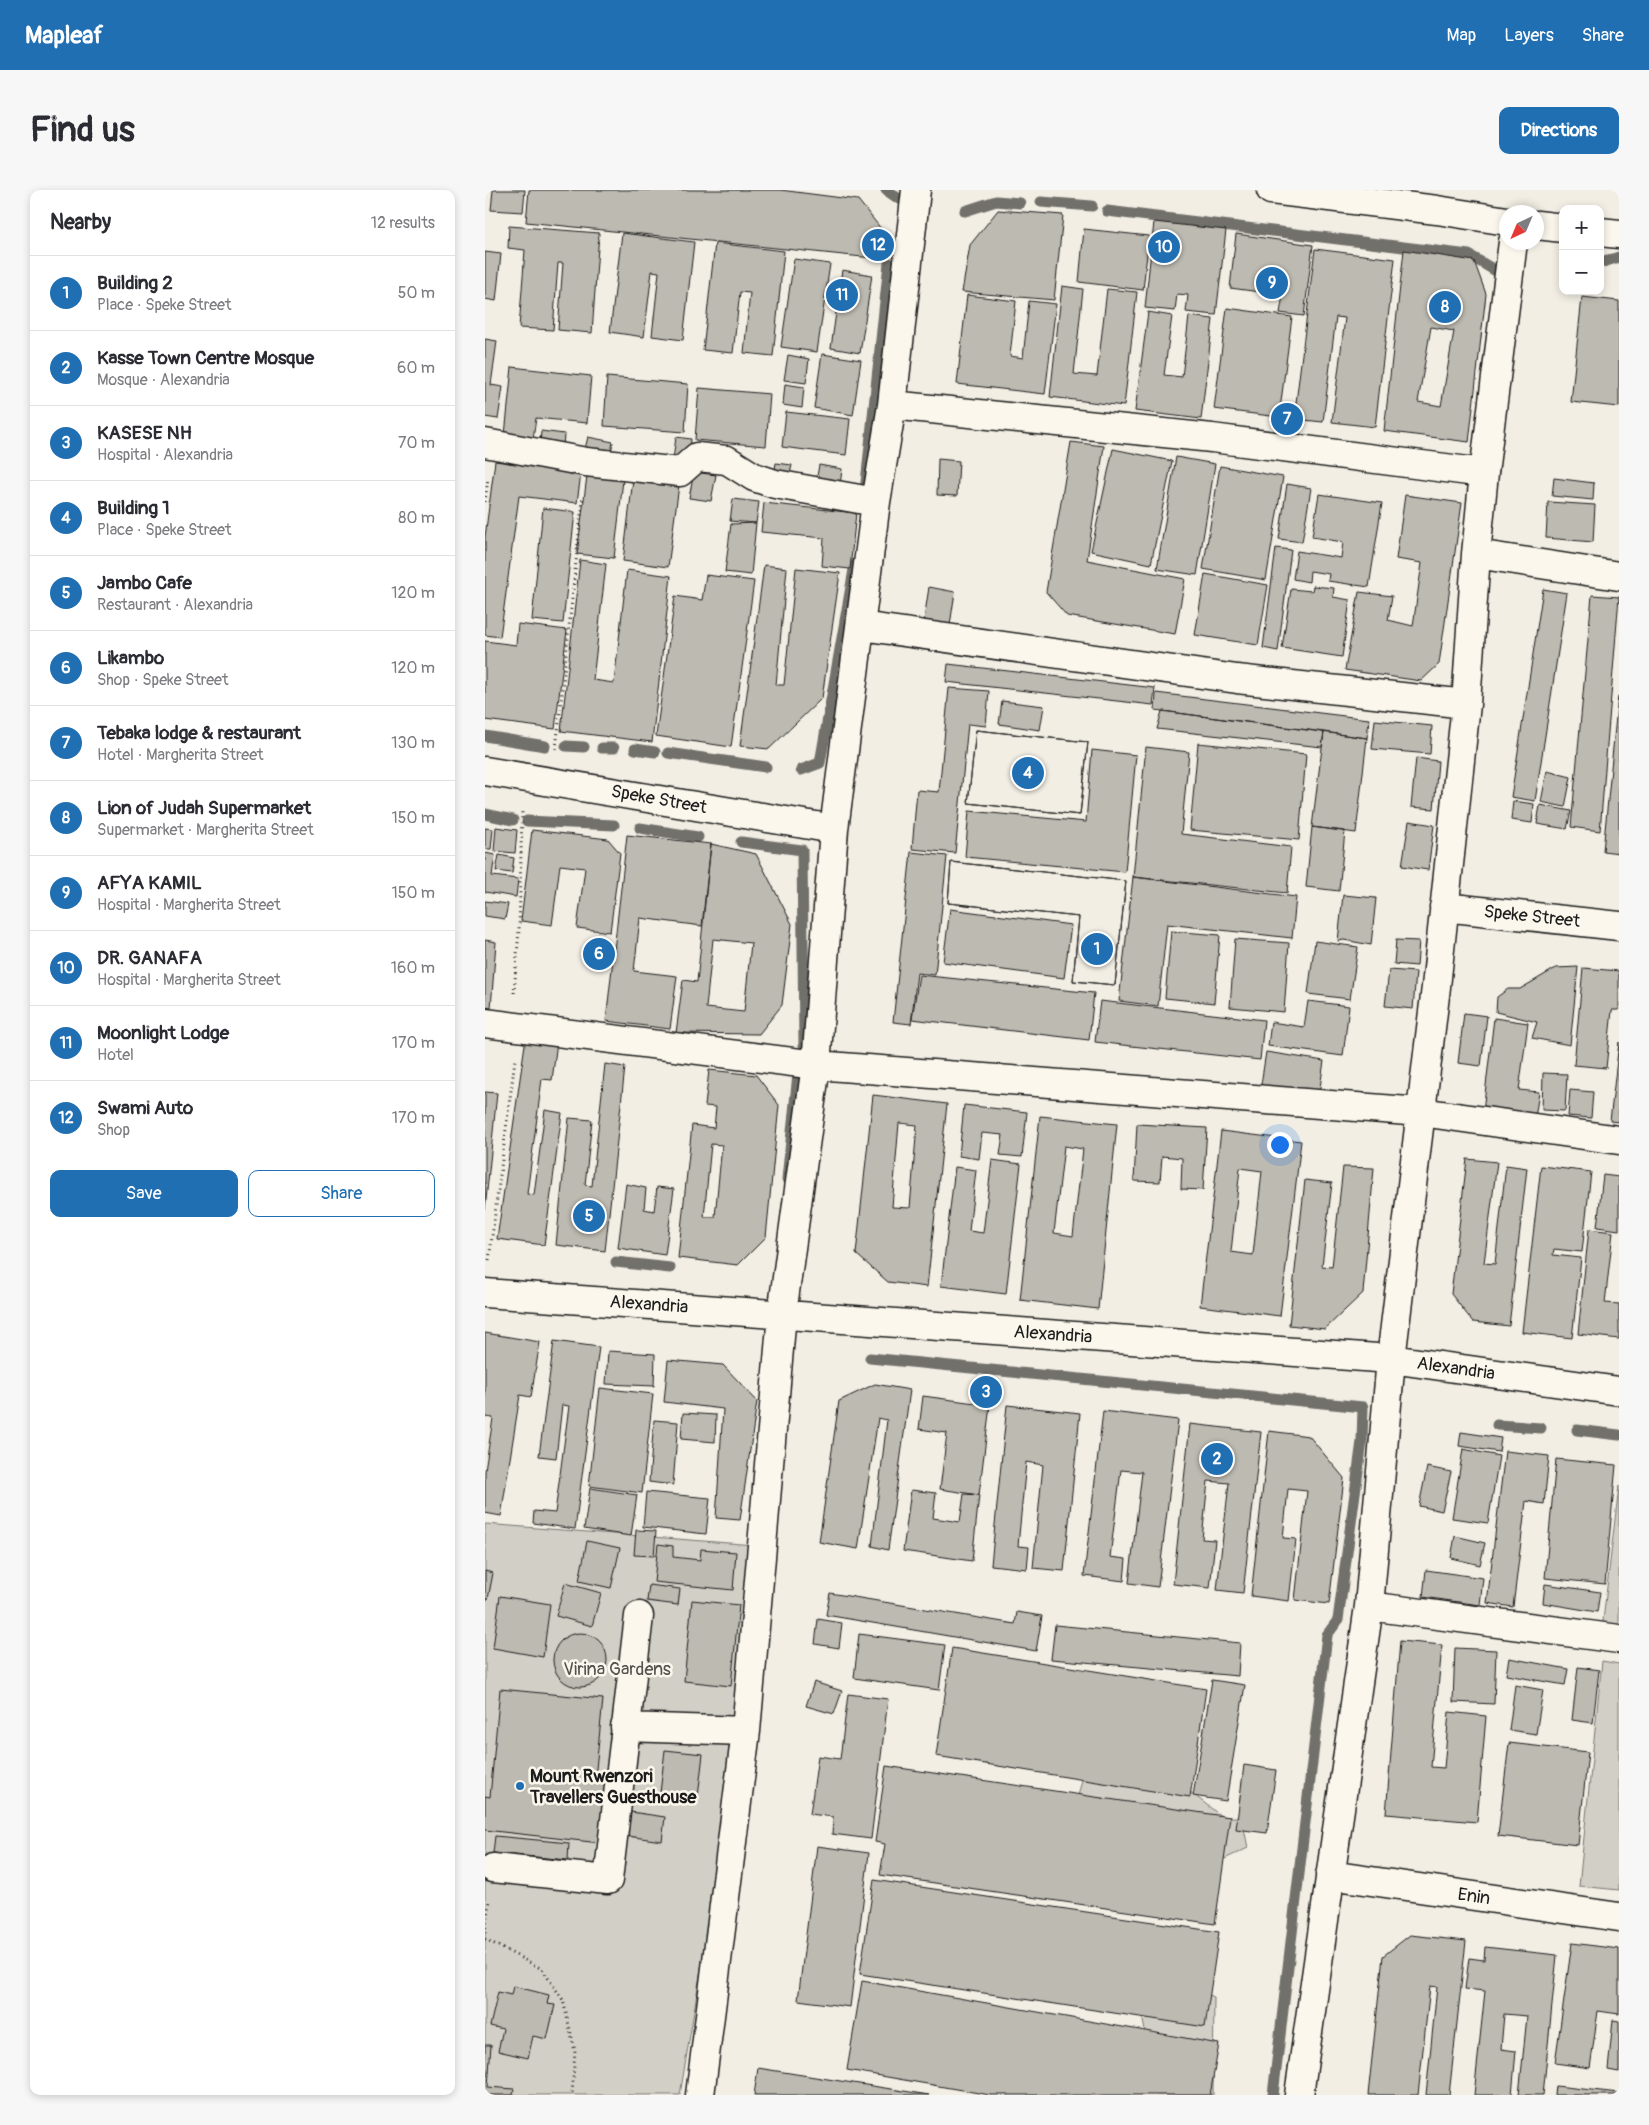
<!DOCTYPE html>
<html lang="en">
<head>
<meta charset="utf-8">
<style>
  body { margin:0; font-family:Pangolin,sans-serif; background:#f7f7f7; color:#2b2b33 }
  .controls { position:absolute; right:15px; top:15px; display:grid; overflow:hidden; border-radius:10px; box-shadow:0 2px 8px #0003 }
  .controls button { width:45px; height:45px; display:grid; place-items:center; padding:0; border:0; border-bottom:1px solid #e1e1e2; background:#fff; color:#2b2b33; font:25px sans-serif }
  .compass { position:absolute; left:1014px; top:15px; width:45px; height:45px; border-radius:50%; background:#fff; box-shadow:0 2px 8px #0003; rotate:224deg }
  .you { position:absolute; left:794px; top:954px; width:18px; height:18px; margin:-12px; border:4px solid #fff; border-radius:50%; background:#1a73e8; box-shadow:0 0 0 8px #1a73e833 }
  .badge { display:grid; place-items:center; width:32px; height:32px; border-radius:50%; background:#1f6fb2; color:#fff; font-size:16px; font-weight:700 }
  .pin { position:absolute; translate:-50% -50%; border:2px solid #fff; box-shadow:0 1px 5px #0006 }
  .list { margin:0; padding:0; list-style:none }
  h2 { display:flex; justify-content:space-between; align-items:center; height:65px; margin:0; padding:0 20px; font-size:21px }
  h2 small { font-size:16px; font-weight:400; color:#7c7c81 }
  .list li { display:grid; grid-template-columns:32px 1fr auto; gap:15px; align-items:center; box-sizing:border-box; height:75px; padding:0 20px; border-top:1px solid #e1e1e2 }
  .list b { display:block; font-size:19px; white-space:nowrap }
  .list p { margin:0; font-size:16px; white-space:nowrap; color:#7c7c81 }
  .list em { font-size:16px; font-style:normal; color:#7c7c81 }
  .actions { display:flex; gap:10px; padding:15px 20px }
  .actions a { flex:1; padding:11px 0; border:1px solid #1f6fb2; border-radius:10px; text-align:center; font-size:18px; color:#1f6fb2 }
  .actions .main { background:#1f6fb2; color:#fff }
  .map { position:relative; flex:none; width:1134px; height:1905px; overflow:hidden; border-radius:10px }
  header { display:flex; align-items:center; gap:30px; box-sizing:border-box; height:70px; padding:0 25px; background:#1f6fb2; color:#fff }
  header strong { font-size:24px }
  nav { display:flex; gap:28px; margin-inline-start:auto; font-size:18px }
  .intro { display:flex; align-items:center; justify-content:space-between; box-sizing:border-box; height:120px; padding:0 30px }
  h1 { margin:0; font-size:35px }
  .button { padding:12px 22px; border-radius:10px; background:#1f6fb2; color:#fff; font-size:18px; font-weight:700 }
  main { display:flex; gap:30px; padding:0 30px }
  aside { flex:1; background:#fff; border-radius:10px; box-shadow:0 2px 8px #0003 }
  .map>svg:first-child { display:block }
</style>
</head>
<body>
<header>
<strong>Mapleaf</strong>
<nav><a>Map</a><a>Layers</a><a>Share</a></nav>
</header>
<div class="intro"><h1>Find us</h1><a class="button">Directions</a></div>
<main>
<aside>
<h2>Nearby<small>12 results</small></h2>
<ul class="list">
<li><span class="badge">1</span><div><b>Building 2</b><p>Place · Speke Street</p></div><em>50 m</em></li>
<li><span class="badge">2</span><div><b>Kasse Town Centre Mosque</b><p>Mosque · Alexandria</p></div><em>60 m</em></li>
<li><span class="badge">3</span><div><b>KASESE NH</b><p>Hospital · Alexandria</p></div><em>70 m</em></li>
<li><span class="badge">4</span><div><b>Building 1</b><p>Place · Speke Street</p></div><em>80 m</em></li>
<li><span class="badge">5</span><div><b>Jambo Cafe</b><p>Restaurant · Alexandria</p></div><em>120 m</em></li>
<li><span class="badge">6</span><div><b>Likambo</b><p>Shop · Speke Street</p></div><em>120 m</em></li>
<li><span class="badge">7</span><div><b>Tebaka lodge &amp; restaurant</b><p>Hotel · Margherita Street</p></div><em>130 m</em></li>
<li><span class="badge">8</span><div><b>Lion of Judah Supermarket</b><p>Supermarket · Margherita Street</p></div><em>150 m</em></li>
<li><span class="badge">9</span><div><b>AFYA KAMIL</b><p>Hospital · Margherita Street</p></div><em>150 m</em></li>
<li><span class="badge">10</span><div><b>DR. GANAFA</b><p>Hospital · Margherita Street</p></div><em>160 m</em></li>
<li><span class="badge">11</span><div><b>Moonlight Lodge</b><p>Hotel</p></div><em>170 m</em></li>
<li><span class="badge">12</span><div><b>Swami Auto</b><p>Shop</p></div><em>170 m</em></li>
</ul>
<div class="actions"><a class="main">Save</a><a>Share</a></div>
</aside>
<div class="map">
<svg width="1134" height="1905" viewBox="0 0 1134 1905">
  <rect width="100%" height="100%" fill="#f2eee4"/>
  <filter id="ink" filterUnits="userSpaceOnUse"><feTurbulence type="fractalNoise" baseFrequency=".02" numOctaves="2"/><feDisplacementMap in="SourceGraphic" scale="10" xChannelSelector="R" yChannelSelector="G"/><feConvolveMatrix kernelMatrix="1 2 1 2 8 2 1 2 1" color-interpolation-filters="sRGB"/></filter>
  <g filter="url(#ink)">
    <path fill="#d2cfc6" stroke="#777671" d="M1134 1296V1442L1117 1439Z
      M0 1334 282 1356 261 1509 195 1905H0Z
      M1117 1471 1134 1474V1700L1094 1696Z
      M598 1586 690 1590 736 1626 757 1628 763 1658 688 1693 582 1650Z
      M683 1786 729 1807 728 1905H672L656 1820Z"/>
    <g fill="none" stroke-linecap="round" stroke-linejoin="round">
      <path stroke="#716f6b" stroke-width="11" d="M401 0 414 9
        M556 12 607 16
        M480 21 511 11 535 13
        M622 21 984 65 1016 84
        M1115 73 1134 67
        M381 293 404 73
        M0 546 60 556
        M81 556 99 557
        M117 558H129
        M150 559 170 562
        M183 563 281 577
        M316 580 335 573 370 374
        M0 624 28 630
        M42 631 129 635
        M155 638 213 647
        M256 652 317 660 319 855
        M302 989 313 884
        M131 1072 185 1078
        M385 1168 878 1217 877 1251 853 1430 842 1445 788 1905
        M1012 1235 1056 1238
        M1092 1240 1134 1245"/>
    </g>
    <path fill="#bdbab1" stroke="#1c1c1c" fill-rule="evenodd" d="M8 0H40L38 22 6 20Z
      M44 0H295L373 10 401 45 397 69 41 32Z
      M513 20 578 25 569 110 477 102 485 55Z
      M669 32 741 40 731 125 701 122 703 105 692 104 690 121 660 118Z
      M24 36 114 43 107 143 73 140 78 73H73L68 140 34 138 40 60 23 58Z
      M599 39 664 46 658 100 594 92Z
      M137 43 209 52 198 150 167 146 174 82 167 81 159 147 125 142Z
      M751 44 828 55 819 126 795 123 798 105 745 98Z
      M230 53 299 61 288 166 259 163 265 103 255 102 248 163 218 160Z
      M830 59 910 69 890 237 847 232 860 128 851 127 838 232 809 229Z
      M919 60 989 71 1001 104 984 252 899 241ZM946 137 969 141 956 216 933 212Z
      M0 62 16 64 11 111 0 109Z
      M309 69 345 74 332 162 296 157Z
      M357 80 387 85 375 163 346 158Z
      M577 96 598 99 589 184 612 186 622 99 652 102 639 216 565 207Z
      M482 105 531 111 525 166 538 168 544 111 571 114 560 204 472 194Z
      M1097 107 1134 111V217L1086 212Z
      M742 118 807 127 794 227 729 219Z
      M663 122 687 126 679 185 697 187 704 126 728 129 716 229 650 221Z
      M0 149 12 151 6 195 18 197 13 229 0 227Z
      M337 164 376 170 368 225 329 218Z
      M303 165 324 169 321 193 299 190Z
      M27 177 106 186 102 233 51 228 48 249 20 245Z
      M122 187 203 194 200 242 119 236Z
      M300 194 319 197 317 218 298 215Z
      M214 198 285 204 281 256 210 250Z
      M301 222 365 229 361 265 297 257Z
      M56 241 79 244 78 258 55 256Z
      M103 247 128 252 125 268 99 263Z
      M191 247 206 249 204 272 188 270Z
      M586 252 619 256 602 370 700 389 690 444 582 426 561 402Z
      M628 259 687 271 666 374 606 361Z
      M691 267 730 274 712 385 672 379Z
      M453 269 474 271 472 306 452 305Z
      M10 271 96 283 92 313 34 306 15 447 0 445V347Z
      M291 273 307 275 303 292 288 290Z
      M334 275 357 279 355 296 331 292Z
      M735 276 798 287 781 390 718 379Z
      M209 282 231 285 226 311 204 308Z
      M102 286 138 290 129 368 92 364Z
      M1069 288 1109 293 1108 310 1067 306Z
      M148 289 194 295 183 377 138 371Z
      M802 294 826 298 817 352 794 349Z
      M834 304 897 313 884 397 843 391 844 384 825 381 824 392 808 389 812 361 856 368 858 352 827 347Z
      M920 305 977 313 954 474 936 491 860 480 874 402 907 406 903 430 928 436 937 373 911 369Z
      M248 309 274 312 271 333 245 331Z
      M1063 312 1110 315 1108 352 1061 348Z
      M279 313 371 323 365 379 337 376 339 348 276 342Z
      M58 318 90 322 78 433 47 430Z
      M271 333 266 385 240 382 246 334Z
      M791 358 806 360 793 461 778 458Z
      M95 370 121 374 108 490 129 493 142 380 186 386 167 552 76 541Z
      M279 375 302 378 291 495H299L311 378 355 383 337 508 284 559 255 556Z
      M720 384 783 395 773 455 710 445Z
      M221 385 269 391 246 557 171 546 190 406 217 410Z
      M828 396 849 398 848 407 865 410 857 467 797 458 806 399 827 401Z
      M444 397 470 402 465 435 439 430Z
      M1058 399 1082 403 1050 611 1026 607Z
      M1107 405 1134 407 1115 641 1086 637Z
      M33 434 82 440 70 539 0 530V451L31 455Z
      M463 474 670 498 668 515 461 492Z
      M464 498 504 501 501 536 483 534 470 663 427 659 432 600 454 602Z
      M671 503 884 529 882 548 670 520Z
      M1133 506H1134V663L1118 661Z
      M517 511 559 516 555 540 514 534Z
      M677 521 839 542 837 557 672 539Z
      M890 530 947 536 945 564 887 559Z
      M491 540 603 552 595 625 483 613Z
      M491 540 603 552 595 625 483 613Z
      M839 542 882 548 871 643 827 637Z
      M713 553 821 564 814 650 705 640Z
      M661 557 704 562 696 644 806 657 802 703 648 687Z
      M607 560 651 565 640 682 480 667 484 621 601 632Z
      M931 568 953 571 949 619 926 617Z
      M1062 581 1086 587 1080 617 1056 612Z
      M1028 611 1049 614 1047 633 1026 630Z
      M1055 615 1086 621 1082 639 1052 634Z
      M924 631 949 635 943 680 917 676Z
      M11 637 32 640 30 663 9 661Z
      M827 637 860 641 854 701 821 697Z
      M0 638 8 639 6 659H0Z
      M47 640 123 649 135 663 125 742 92 738 100 678 75 675 67 735 36 731Z
      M142 645 226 654 217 736 155 728 149 781 192 786 185 839 121 831Z
      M226 654 271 664 307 734 297 815 274 844 191 843 198 790 212 792ZM228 749 266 753 259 822 221 818Z
      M426 662 462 666 450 785 432 783 426 834 408 832Z
      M0 663 10 665 7 686 33 689 31 707 0 702Z
      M14 665 29 668 27 683 11 681Z
      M466 672 641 691 630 795 588 791 594 727 463 713Z
      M466 672 641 691 630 795 588 791 594 727 463 713Z
      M648 687 811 707 807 748 682 734 673 816 634 811Z
      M858 705 891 708 886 755 859 750 853 751Z
      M0 711 23 714 20 729 0 726Z
      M465 719 586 735 579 788 458 772Z
      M686 741 735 745 729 813 680 808Z
      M750 749 804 753 799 822 745 817Z
      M0 750 11 752 6 818 0 817Z
      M911 750 934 751 932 776 909 774Z
      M830 751 873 757 865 809 823 804Z
      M1093 777 1085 855 1047 848 1052 832 1011 822 1012 807 1023 799H1035L1071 778Z
      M1098 778 1134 781V820H1127L1121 878 1089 875Z
      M904 780 931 782 928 819 900 816Z
      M434 785 609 803 604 850 427 829Z
      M615 811 779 830 775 870 610 852Z
      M823 811 864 816 858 866 783 856 786 832 819 837Z
      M979 823 1002 826 996 876 973 873Z
      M1009 828 1043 833 1034 900 1054 902 1050 928 998 921Z
      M41 847 72 852 67 890 57 889 42 1004 49 1005 60 920 77 923 59 1055 12 1049Z
      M1134 852V932L1125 931Z
      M781 862 839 871 833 911 775 901Z
      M120 874 140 877 120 1061 71 1055 84 928 107 930 100 995 107 996Z
      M224 880 271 885 294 915 281 1047 253 1075 193 1068 207 935 229 938 231 917 220 916ZM226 954 237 955 230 1027H219Z
      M1058 883 1082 884 1080 921 1057 920Z
      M1085 900 1108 902 1106 928 1083 926Z
      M0 902 12 903 0 1020Z
      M388 905 462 914 442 1097 403 1092 371 1064ZM414 933 432 935 425 1018 407 1017Z
      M479 915 542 922 537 967 515 965 518 945 497 943 494 969 474 966Z
      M555 926 632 934 613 1119 535 1110ZM579 956 598 959 588 1046 569 1043Z
      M652 934 722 938 718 1000 696 999 697 968 677 966 675 992 649 991Z
      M736 941 816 951 795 1126 715 1116ZM755 978 777 981 768 1065 746 1062Z
      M982 969 1012 972 999 1073 1010 1074 1021 975 1042 978 1024 1136 988 1132 966 1104Z
      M507 970 536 974 521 1104 456 1096 470 977 491 980 484 1041 498 1043Z
      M1056 976 1106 982 1097 1062 1069 1059 1068 1065 1096 1068 1087 1148 1037 1142Z
      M858 977 889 978 878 1103 840 1139 804 1135 820 990 847 993 837 1076 847 1077Z
      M1118 985 1134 987V1040L1112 1037Z
      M141 994 161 998 159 1019 169 1021 172 997 189 999 180 1065 133 1058Z
      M1104 1039 1128 1042 1120 1113 1134 1114V1149L1093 1144Z
      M0 1143 55 1152 46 1207 35 1205 16 1326 0 1323V1281L8 1228 0 1227Z
      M69 1151 114 1157 90 1339 48 1333 49 1321 70 1323 84 1216 77 1215 71 1268 54 1266Z
      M123 1161 170 1164 169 1196 121 1194Z
      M183 1170 238 1175 272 1211 255 1330 231 1328 238 1219 179 1212Z
      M390 1194 425 1200 403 1360 387 1356 402 1230 393 1228 373 1359 334 1352 354 1211Z
      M115 1198 168 1204 157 1303 104 1296Z
      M438 1206 505 1215 494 1305 455 1299 462 1243 434 1239Z
      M522 1215 595 1223 579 1381 548 1378 558 1275 541 1272 533 1356 544 1357 542 1379 506 1375Z
      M618 1221 693 1230 673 1397 644 1393 657 1282 636 1280 625 1367 641 1369 639 1391 599 1386Z
      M198 1223 231 1225 230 1252 196 1249Z
      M169 1230 193 1232 188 1295 164 1292Z
      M705 1234 776 1242 758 1403 732 1400 744 1293 723 1291 717 1349 730 1350 725 1398 688 1394Z
      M784 1241 824 1246 859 1288 844 1414 810 1410 822 1301 803 1299 798 1348 811 1349 804 1411 766 1406Z
      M976 1242 1016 1248 1014 1262 974 1256Z
      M978 1259 1014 1266 1003 1333 967 1328Z
      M1020 1261 1064 1266 1059 1314 1041 1311 1028 1417 1002 1413Z
      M1071 1269 1131 1275 1120 1394 1060 1388Z
      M942 1277 966 1282 957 1321 934 1316Z
      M105 1298 152 1305 146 1346 99 1339Z
      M426 1300 451 1303 448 1328 475 1332 479 1304 494 1305 487 1371 418 1361Z
      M161 1302 225 1308 221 1344 158 1337Z
      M151 1340 171 1341 169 1366 149 1365Z
      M970 1346 1000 1353 995 1375 966 1368Z
      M102 1351 135 1358 126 1398 94 1391Z
      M173 1354 188 1356V1367L215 1370 216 1359 251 1362 248 1400 169 1392Z
      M941 1380 998 1388 995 1415 938 1407Z
      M0 1381 8 1383 3 1409H0Z
      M80 1393 116 1403 107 1436 71 1426Z
      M1060 1394 1115 1402 1112 1422 1058 1413Z
      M164 1395 195 1399 193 1415 162 1411Z
      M345 1403 530 1434 532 1422 557 1426 551 1461 341 1425Z
      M15 1406 65 1414 58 1467 8 1458Z
      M207 1410 254 1415 246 1496 199 1491Z
      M333 1429 357 1433 354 1458 330 1454Z
      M570 1435 755 1453 753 1486 566 1469Z
      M68 1470a27 27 0 1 1 54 0a27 27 0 1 1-54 0Z
      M374 1444 460 1455 454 1500 369 1488Z
      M915 1451 957 1455 946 1577 959 1578 964 1522 1001 1526 992 1632 901 1624Z
      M467 1458 721 1499 705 1607 451 1566Z
      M970 1458 1011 1460 1009 1514 968 1512Z
      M1024 1468 1083 1479 1080 1495 1021 1485Z
      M1093 1477 1114 1480 1108 1533 1087 1530Z
      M727 1490 760 1495 741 1611 708 1606Z
      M329 1492 357 1501 349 1524 321 1516Z
      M1030 1495 1058 1500 1051 1544 1024 1540Z
      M15 1499 118 1509 110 1589 130 1591 124 1654 0 1640V1606L5 1607Z
      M363 1504 403 1509 386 1649 347 1644 348 1627 325 1624 333 1566 355 1569Z
      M1024 1553 1103 1562 1093 1655 1013 1646Z
      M180 1560 218 1564 213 1607 175 1603Z
      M759 1575 791 1580 782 1643 751 1639Z
      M401 1576 745 1627 730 1734 395 1685 400 1654 390 1652Z
      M146 1622 180 1627 177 1651 142 1646Z
      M10 1646 84 1653 83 1670 8 1663Z
      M332 1656 384 1663 365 1817 313 1810Z
      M389 1690 734 1742 720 1837 375 1784Z
      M925 1745 981 1751 964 1905H941L952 1797 945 1796 933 1905H883L898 1766Z
      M1087 1753 1134 1759V1824L1113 1821 1105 1878 1070 1873Z
      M1000 1757 1072 1765 1058 1905H1034L1042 1826 1019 1824 1016 1859 1031 1861 1027 1905H989L1000 1801 980 1799 984 1768 999 1770Z
      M377 1791 734 1854 725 1905H505L362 1880Z
      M28 1796 64 1805 62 1814 70 1815 62 1849 48 1846 43 1868 13 1861 18 1839 5 1836 13 1802 26 1805Z
      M1128 1830 1134 1831V1882L1123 1880Z
      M0 1855H6L3 1897 29 1899 28 1905H0Z
      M273 1878 444 1905H269Z
      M1071 1896 1134 1903V1905H1070Z"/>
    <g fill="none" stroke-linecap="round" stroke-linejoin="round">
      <g stroke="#1c1c1c" stroke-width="31">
        <path id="minor" d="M786 0 952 20 1022 31
          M1052 35 1078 38
          M1115 42 1134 44
          M407 215 727 248 999 283
          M0 253 101 272 195 282 212 267 242 270 269 287 290 294 391 312
          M991 364 1134 386
          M376 436 752 489 981 514
          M0 581 349 639
          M959 717 1134 736
          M0 833 331 875 936 922 1134 950
          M0 1103 906 1169 1134 1201
          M884 1416 1134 1449
          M140 1537 261 1541
          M8 1678 123 1690 154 1426
          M845 1685 1134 1727
          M215 1905 261 1541 297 1124 331 875 349 639 391 312 407 215 431 0
          M814 1905 884 1416 906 1169 951 797 981 514 991 364 999 283 1028 52"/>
      </g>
      <path stroke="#1c1c1c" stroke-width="3" stroke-dasharray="1 4" stroke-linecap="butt" d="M0 312 3 288
        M71 559 98 306
        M29 803 34 740 37 622
        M4 1070 30 870
        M0 1743 4 1711
        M0 1749 57 1779 78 1810 90 1861 87 1905"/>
      <use href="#minor" stroke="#fbf7ec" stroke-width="28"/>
    </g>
  </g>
  <circle fill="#1f6fb2" stroke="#fbf7ec" stroke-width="2" cx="35" cy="1596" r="5"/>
  <g text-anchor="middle" stroke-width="5" stroke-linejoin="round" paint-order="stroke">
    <g font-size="18" fill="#1c1c1c" stroke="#fbf7ec">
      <text transform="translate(174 609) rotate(10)" y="6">Speke Street</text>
      <text transform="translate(1047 726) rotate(6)" y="6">Speke Street</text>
      <text transform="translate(164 1114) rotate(4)" y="6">Alexandria</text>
      <text transform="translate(568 1144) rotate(4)" y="6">Alexandria</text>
      <text transform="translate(971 1178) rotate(8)" y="6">Alexandria</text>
      <text transform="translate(989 1706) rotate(8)" y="6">Enin</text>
    </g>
    <g font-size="18" fill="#53524f" stroke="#fbf7ec">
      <text x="132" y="1485">Virina Gardens</text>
    </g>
    <g font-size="18" font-weight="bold" fill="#1c1c1c" stroke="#fbf7ec" text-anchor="start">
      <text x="45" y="1592">Mount Rwenzori<tspan x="45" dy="21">Travellers Guesthouse</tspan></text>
    </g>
  </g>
</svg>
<div class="controls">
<button>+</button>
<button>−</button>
</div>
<svg class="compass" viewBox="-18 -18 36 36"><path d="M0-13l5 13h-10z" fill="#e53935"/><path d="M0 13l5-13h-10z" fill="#7c7c81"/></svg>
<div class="you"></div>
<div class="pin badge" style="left:612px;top:759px">1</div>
<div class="pin badge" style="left:732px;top:1269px">2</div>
<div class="pin badge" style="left:501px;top:1202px">3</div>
<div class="pin badge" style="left:543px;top:583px">4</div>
<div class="pin badge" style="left:104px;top:1026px">5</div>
<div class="pin badge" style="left:114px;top:764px">6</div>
<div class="pin badge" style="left:802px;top:229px">7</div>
<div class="pin badge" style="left:960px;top:117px">8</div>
<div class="pin badge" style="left:787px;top:93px">9</div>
<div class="pin badge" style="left:679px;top:57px">10</div>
<div class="pin badge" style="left:357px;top:105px">11</div>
<div class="pin badge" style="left:393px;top:55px">12</div>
</div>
</main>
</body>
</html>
